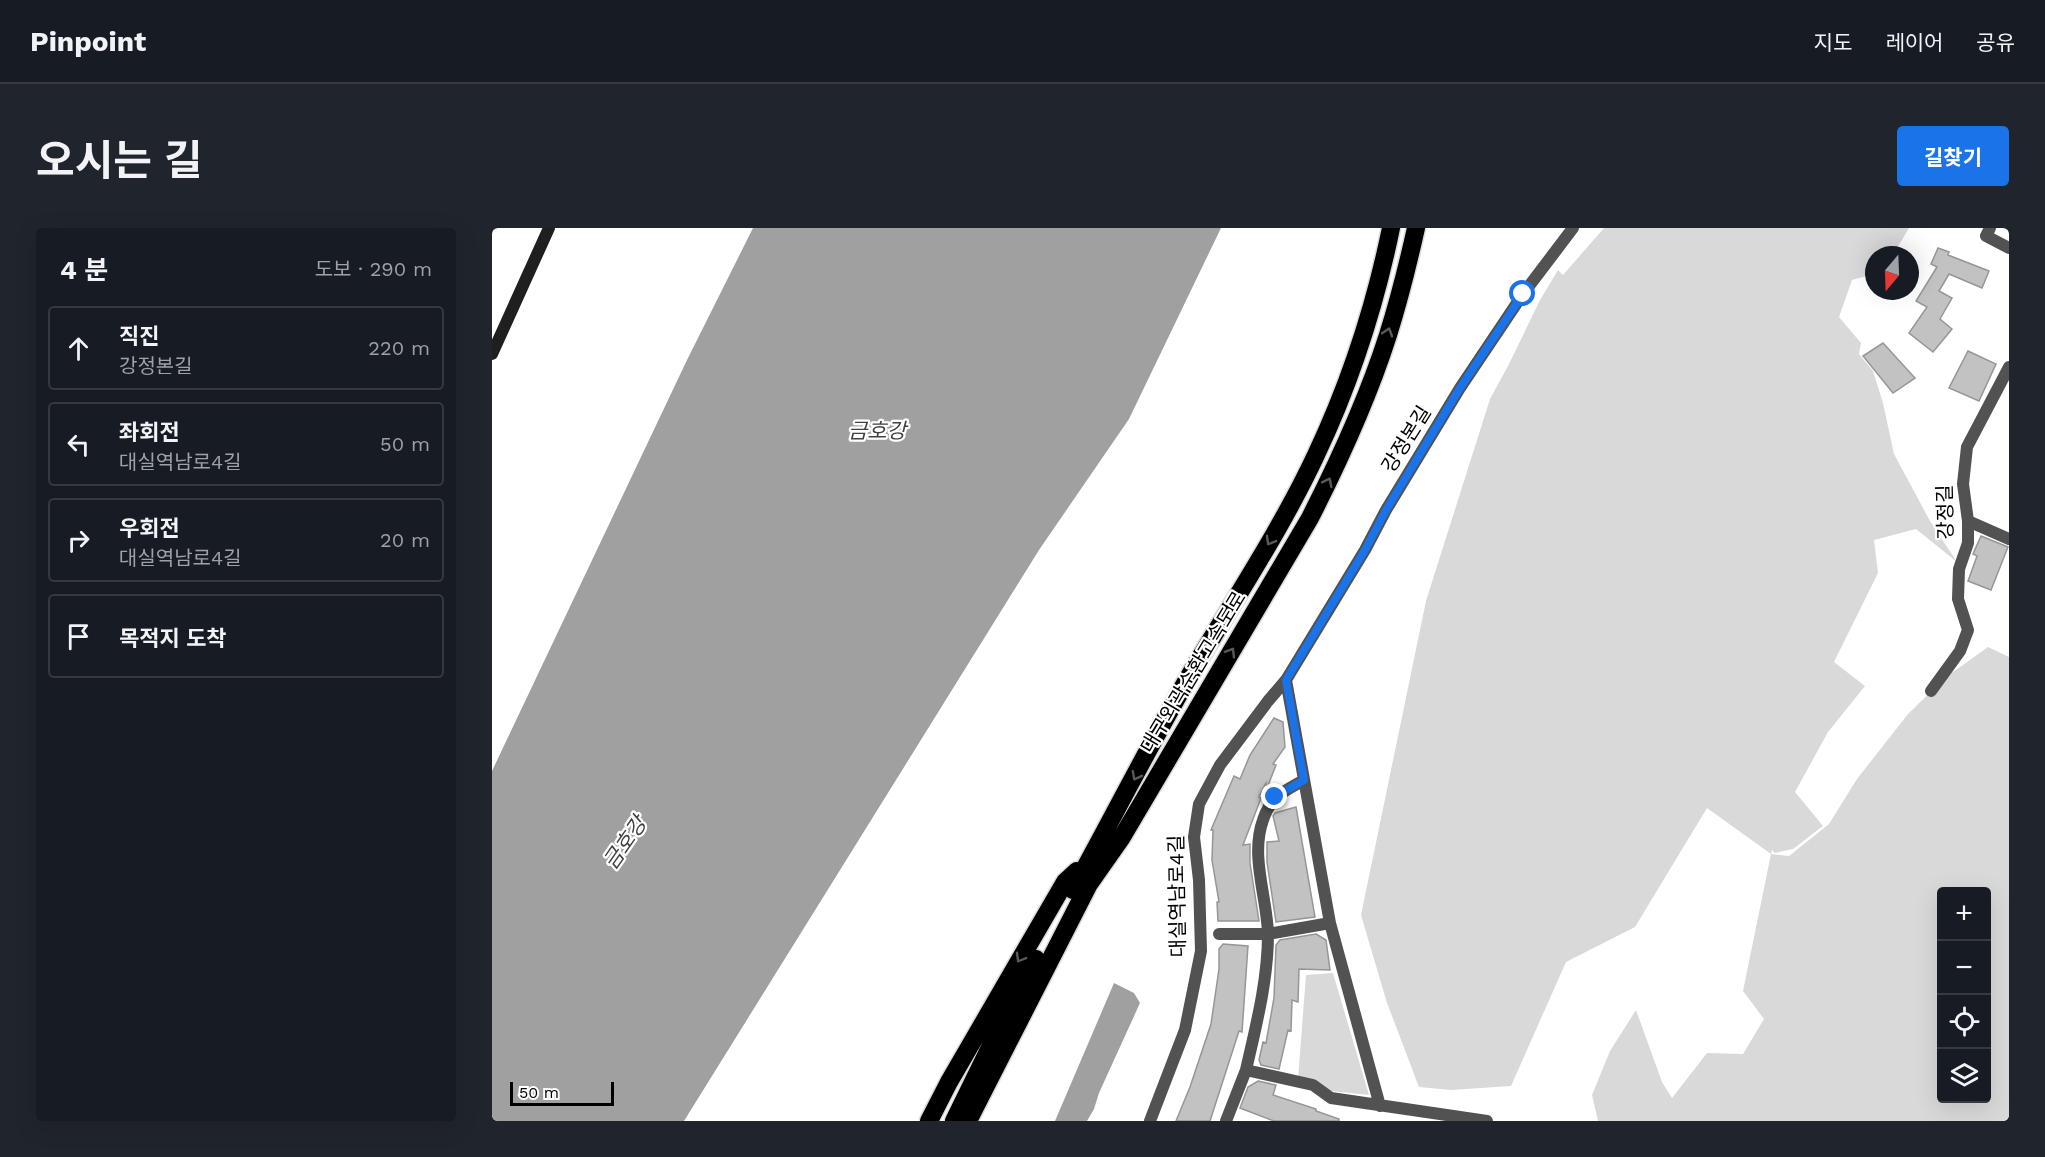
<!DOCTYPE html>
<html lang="ko">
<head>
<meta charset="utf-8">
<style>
  body { margin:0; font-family:"Work Sans","Noto Sans KR",sans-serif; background:#20242c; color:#f1f3f6 }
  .controls { position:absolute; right:18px; bottom:18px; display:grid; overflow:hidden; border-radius:6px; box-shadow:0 6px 24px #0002 }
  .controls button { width:54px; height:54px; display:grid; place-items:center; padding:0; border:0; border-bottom:2px solid #363941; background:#171b24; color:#f1f3f6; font:30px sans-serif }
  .compass { position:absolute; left:1373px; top:18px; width:54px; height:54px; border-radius:50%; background:#171b24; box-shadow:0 6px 24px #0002; rotate:199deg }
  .scale { position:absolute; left:18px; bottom:15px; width:104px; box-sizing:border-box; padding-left:6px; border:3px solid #000; border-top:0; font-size:16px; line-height:21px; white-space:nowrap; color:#000; -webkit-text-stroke:4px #fff; paint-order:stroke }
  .stop { position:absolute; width:18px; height:18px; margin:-14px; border:4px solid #1a73e8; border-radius:50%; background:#fff }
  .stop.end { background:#1a73e8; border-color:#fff; box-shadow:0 2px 6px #0008 }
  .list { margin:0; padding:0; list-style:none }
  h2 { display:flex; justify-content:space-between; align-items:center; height:78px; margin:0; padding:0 24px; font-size:26px }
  h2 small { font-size:20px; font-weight:400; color:#9ea1a6 }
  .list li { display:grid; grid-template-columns:39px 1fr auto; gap:18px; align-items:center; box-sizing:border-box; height:84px; margin:0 12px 12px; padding:0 12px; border:2px solid #363941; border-radius:6px }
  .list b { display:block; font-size:22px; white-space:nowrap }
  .list p { margin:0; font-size:20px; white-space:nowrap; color:#9ea1a6 }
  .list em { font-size:20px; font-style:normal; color:#9ea1a6 }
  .icon { flex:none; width:33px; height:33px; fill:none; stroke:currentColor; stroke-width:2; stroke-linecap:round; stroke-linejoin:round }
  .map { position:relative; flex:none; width:1517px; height:893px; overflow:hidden; border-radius:6px }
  header { display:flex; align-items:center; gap:36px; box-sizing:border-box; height:84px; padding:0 30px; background:#171b24; border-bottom:2px solid #363941 }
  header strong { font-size:28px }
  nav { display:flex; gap:33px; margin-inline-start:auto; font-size:21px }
  .intro { display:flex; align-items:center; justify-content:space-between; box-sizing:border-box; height:144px; padding:0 36px }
  h1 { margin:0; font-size:42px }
  .button { padding:15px 27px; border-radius:6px; background:#1a73e8; color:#fff; font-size:21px; font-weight:700 }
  main { display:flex; gap:36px; padding:0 36px }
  aside { flex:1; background:#171b24; border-radius:6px; box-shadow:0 6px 24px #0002 }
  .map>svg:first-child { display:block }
</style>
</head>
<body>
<header>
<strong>Pinpoint</strong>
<nav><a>지도</a><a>레이어</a><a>공유</a></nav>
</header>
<div class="intro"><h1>오시는 길</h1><a class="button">길찾기</a></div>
<main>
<aside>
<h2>4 분<small>도보 · 290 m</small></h2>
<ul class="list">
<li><svg class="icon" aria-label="ahead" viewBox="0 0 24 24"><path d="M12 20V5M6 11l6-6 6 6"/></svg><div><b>직진</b><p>강정본길</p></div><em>220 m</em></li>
<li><svg class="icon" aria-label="left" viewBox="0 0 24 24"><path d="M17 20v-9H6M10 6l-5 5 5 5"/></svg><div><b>좌회전</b><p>대실역남로4길</p></div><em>50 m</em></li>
<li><svg class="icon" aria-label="right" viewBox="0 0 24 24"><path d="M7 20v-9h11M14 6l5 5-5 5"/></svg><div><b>우회전</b><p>대실역남로4길</p></div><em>20 m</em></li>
<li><svg class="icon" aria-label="arrive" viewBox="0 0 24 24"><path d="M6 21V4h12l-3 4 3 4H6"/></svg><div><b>목적지 도착</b></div></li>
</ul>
</aside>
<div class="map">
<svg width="1517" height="893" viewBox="0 0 1517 893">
  <rect width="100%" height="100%" fill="#fff"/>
  <path fill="#d9d9d9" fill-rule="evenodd" d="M1112 0H1417L1401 27H1382V46L1360 52 1347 89 1369 115 1367 126 1381 143 1391 175 1402 226 1438 293 1465 334 1424 301 1382 312 1386 345 1342 434 1373 458 1336 504 1303 564 1331 598 1301 621 1283 625 1280 622 1279 626 1297 628 1337 596 1365 551 1416 486 1454 449 1496 419 1517 429V893H1106L1100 867 1118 823 1144 782 1170 854 1180 870 1215 825 1251 826 1272 791 1251 763 1279 626 1215 580 1143 699 1074 734 1019 858 959 862 927 859 895 775 869 687 934 373 998 171 1017 136 1048 72 1066 42 1071 47ZM1450 664H1494V870H1450Z
    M841 745 877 867 839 863 806 851 814 747Z"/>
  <path fill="#a0a0a0" d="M261 0H729L637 191 547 322 192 893H0V543L195 132Z
    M622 755 642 765 648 775 607 865 602 881 595 893H563Z"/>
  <path fill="#c2c2c2" stroke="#969696" stroke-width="1.5" d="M1446 20 1457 24 1456 27 1497 43 1490 60 1457 46 1447 63 1460 70 1448 91 1460 101 1441 124 1417 105 1435 79 1424 73 1445 39 1439 36Z
    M1391 115 1423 150 1401 165 1371 128Z
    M1476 123 1504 136 1487 173 1457 160Z
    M1489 308 1516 319 1499 362 1476 353 1485 328 1481 326Z
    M782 490 791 494 793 519 781 536 784 537 775 560 774 555 767 569 769 570 751 617 758 616V635L767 693H726L725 674H727L720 632 721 602H719L742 548 748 551 758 527Z
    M804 579 823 689 784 694 775 634V614L787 613 781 588 783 585Z
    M824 706 834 712 838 742 807 741 806 774 800 772 799 803 796 802 787 841 769 837 767 832 771 814 774 815 782 770 784 717 788 712Z
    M731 716 756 718 750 804 747 803 718 893H684L698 859 719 796 727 741V721Z
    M766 853 784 857 781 867 824 881V883L847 891V893H782L748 880 756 859Z"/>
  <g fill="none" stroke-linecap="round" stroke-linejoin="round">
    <g stroke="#dbdbdb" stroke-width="21">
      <path id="highway" d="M581 662C618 595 653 526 691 459 735 382 786 308 824 227 858 155 883 78 899 0
        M437 893 457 854 573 654 585 643
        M462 893 506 803 544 731
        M476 893 597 656 630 609 818 290C848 231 876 170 896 107 907 72 916 36 924 0"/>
    </g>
    <path stroke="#525252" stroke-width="12" d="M1498 0 1494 8 1517 20
      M1476 293 1517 311
      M794 452 838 695 888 878
      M1439 463 1468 423 1476 402 1466 371 1467 341 1476 315V293L1471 256 1475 219 1517 139
      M812 552C791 564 779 568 771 592 758 628 775 669 776 706 776 752 764 798 754 842L821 857 839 870 995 893
      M727 706H776L838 695
      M658 893 693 802 709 723 707 652 702 609 707 576 728 537 776 473 794 452 873 322 894 282 968 160 1031 66 1081 0
      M734 893 754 842"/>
    <path stroke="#1f1f1f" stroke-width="12" d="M0 126 57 0"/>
    <use href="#highway" stroke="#000" stroke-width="18"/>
  </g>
  <defs><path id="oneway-chevron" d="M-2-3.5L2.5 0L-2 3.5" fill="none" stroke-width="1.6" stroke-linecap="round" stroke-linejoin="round" transform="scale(1.5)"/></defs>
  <g stroke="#595959">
    <use href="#oneway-chevron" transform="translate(896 104) rotate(-72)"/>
    <use href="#oneway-chevron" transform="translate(836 254) rotate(-63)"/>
    <use href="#oneway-chevron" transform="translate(778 313) rotate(120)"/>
    <use href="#oneway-chevron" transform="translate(739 424) rotate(-59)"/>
    <use href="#oneway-chevron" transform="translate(644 548) rotate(118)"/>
    <use href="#oneway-chevron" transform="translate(528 730) rotate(120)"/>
  </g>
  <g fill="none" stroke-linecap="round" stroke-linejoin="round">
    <path stroke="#1a73e8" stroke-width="8" d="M783 569 812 552 794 452 873 322 894 282 968 160 1031 66"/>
  </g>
  <g text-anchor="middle" stroke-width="4.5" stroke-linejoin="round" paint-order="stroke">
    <g font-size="20" fill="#000" stroke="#fff">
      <text transform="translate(914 211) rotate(-58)" y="7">강정본길</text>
      <text transform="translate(1453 284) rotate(-91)" y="7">강정길</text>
      <text transform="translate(701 444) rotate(-59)" y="7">대구외곽순환고속도로</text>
      <text transform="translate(685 668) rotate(-91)" y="7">대실역남로4길</text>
    </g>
    <g font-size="21" font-style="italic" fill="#414141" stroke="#fff">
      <text x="385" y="210">금호강</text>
      <text transform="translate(133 615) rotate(-55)" y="7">금호강</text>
    </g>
  </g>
</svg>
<div class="controls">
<button>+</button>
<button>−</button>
<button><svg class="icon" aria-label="locate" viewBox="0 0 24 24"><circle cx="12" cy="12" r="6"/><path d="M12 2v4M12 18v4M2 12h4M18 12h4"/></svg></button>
<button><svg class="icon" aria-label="layers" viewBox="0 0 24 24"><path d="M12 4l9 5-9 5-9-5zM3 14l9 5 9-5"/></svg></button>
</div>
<svg class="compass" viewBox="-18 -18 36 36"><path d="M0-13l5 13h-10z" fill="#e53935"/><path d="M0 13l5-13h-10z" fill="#9ea1a6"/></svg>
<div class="scale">50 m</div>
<div class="stop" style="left:1031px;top:66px"></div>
<div class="stop end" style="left:783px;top:569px"></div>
</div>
</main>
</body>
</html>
